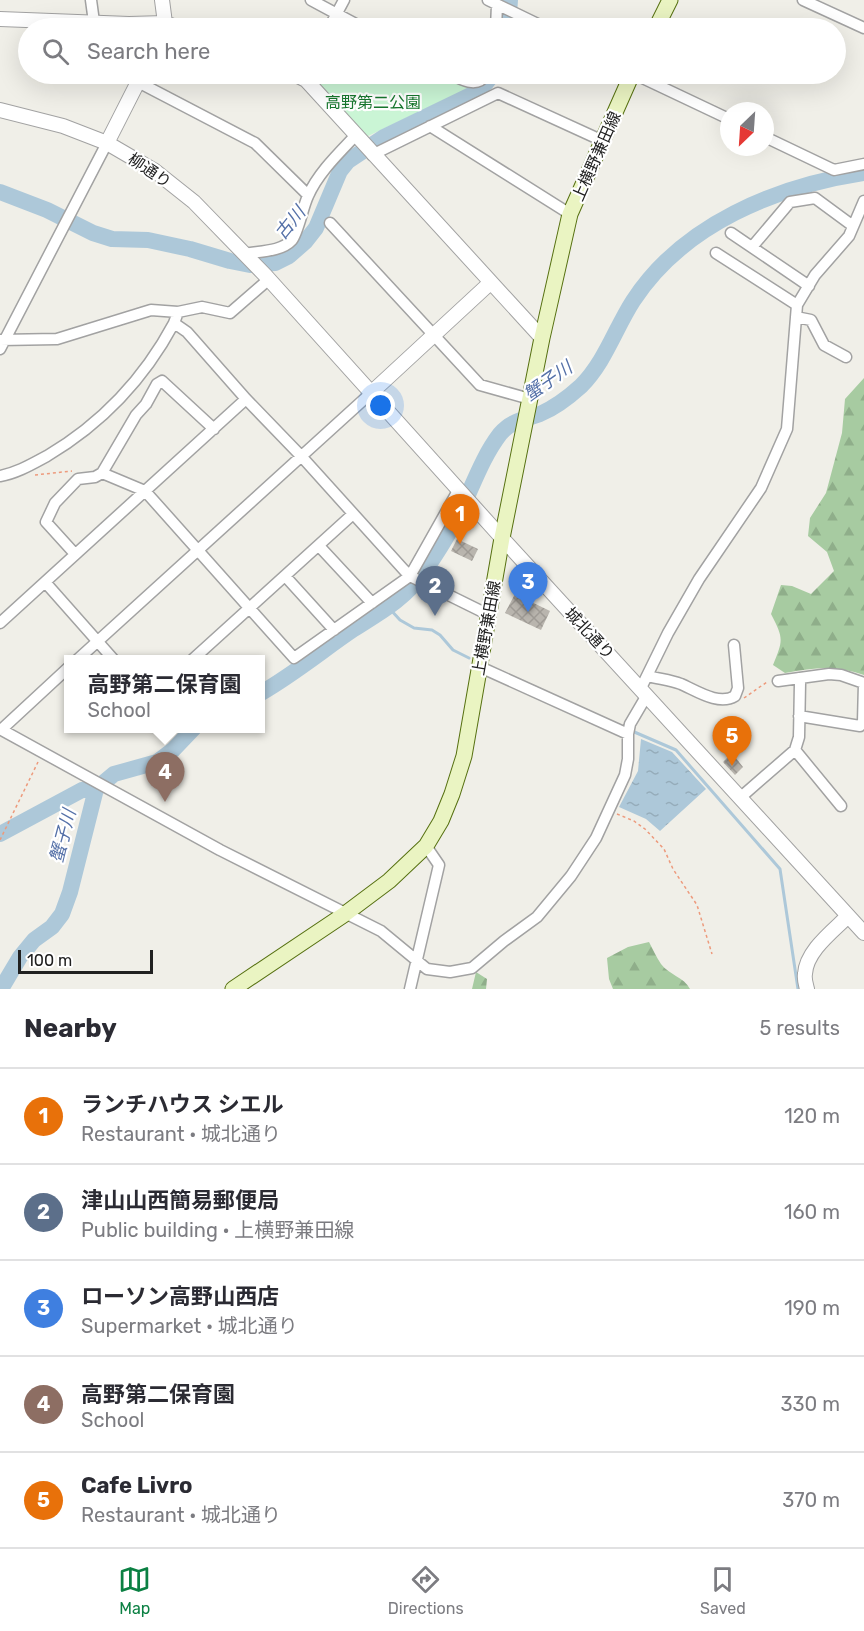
<!DOCTYPE html>
<html lang="en">
<head>
<meta charset="utf-8">
<style>
  body { margin:0; font-family:Rubik,"Noto Sans JP",sans-serif; background:#f7f7f7; color:#2b2b33 }
  .compass { position:absolute; left:720px; top:102px; width:54px; height:54px; border-radius:50%; background:#fff; box-shadow:0 6px 24px #0002; rotate:205deg }
  .scale { position:absolute; left:18px; bottom:15px; width:135px; box-sizing:border-box; padding-left:6px; border:3px solid #212121; border-top:0; font-size:16px; line-height:21px; white-space:nowrap; color:#212121; -webkit-text-stroke:4px #fff; paint-order:stroke }
  .you { position:absolute; left:381px; top:406px; width:21px; height:21px; margin:-15px; border:4px solid #fff; border-radius:50%; background:#1a73e8; box-shadow:0 0 0 9px #1a73e833 }
  .badge { display:grid; place-items:center; width:39px; height:39px; border-radius:50%; background:#0b8043; color:#fff; font-size:20px; font-weight:700 }
  .pin { position:absolute; translate:-50% -50px; filter:drop-shadow(0 2px 3px #0008) }
  .pin::after { content:''; position:absolute; top:32px; width:21px; height:18px; background:inherit; clip-path:polygon(0 0,100% 0,50% 100%) }
  .popup { position:absolute; left:64px; top:655px; width:201px; height:78px; box-sizing:border-box; display:grid; place-content:center; border-radius:0px; background:#fff; filter:drop-shadow(0 2px 4px #0005); font-size:20px; white-space:nowrap; color:#7c7c81 }
  .popup b { font-size:22px; color:#2b2b33 }
  .popup::after { content:''; position:absolute; left:50%; top:100%; margin-left:-12px; border:12px solid transparent; border-top-color:#fff }
  .list { margin:0; padding:0; list-style:none }
  h2 { display:flex; justify-content:space-between; align-items:center; height:78px; margin:0; padding:0 24px; font-size:26px }
  h2 small { font-size:20px; font-weight:400; color:#7c7c81 }
  .list li { display:grid; grid-template-columns:39px 1fr auto; gap:18px; align-items:center; box-sizing:border-box; height:96px; padding:0 24px; border-top:2px solid #e1e1e2 }
  .list b { display:block; font-size:22px; white-space:nowrap }
  .list p { margin:0; font-size:20px; white-space:nowrap; color:#7c7c81 }
  .list em { font-size:20px; font-style:normal; color:#7c7c81 }
  .icon { flex:none; width:33px; height:33px; fill:none; stroke:currentColor; stroke-width:2; stroke-linecap:round; stroke-linejoin:round }
  .map { position:relative; flex:none; width:864px; height:989px; overflow:hidden }
  .search { position:absolute; background:#fff; box-shadow:0 6px 24px #0002; left:18px; right:18px; top:18px; height:66px; display:flex; align-items:center; gap:15px; box-sizing:border-box; padding:0 21px; border-radius:33px; color:#7c7c81; font-size:22px }
  .sheet { height:558px; background:#fff }
  nav { display:flex; justify-content:space-around; align-items:center; box-sizing:border-box; height:84px; border-top:2px solid #e1e1e2; background:#fff; font-size:16px; color:#7c7c81 }
  nav a { display:grid; justify-items:center; gap:3px }
  nav .on { color:#0b8043 }
  .map>svg:first-child { display:block }
</style>
</head>
<body>
<div class="map">
<svg width="864" height="989" viewBox="0 0 864 989">
  <defs>
    <pattern id="forest-firs" width="22" height="20" patternUnits="userSpaceOnUse" patternTransform="scale(1.5)"><rect width="22" height="20" fill="#a7cba1"/><path d="M5 1l3.5 6h-7zM16 11l3.5 6h-7z" fill="#8fae8a"/></pattern>
    <pattern id="water-ripples" width="26" height="14" patternUnits="userSpaceOnUse" patternTransform="scale(1.5)"><rect width="26" height="14" fill="#adc8d9"/><path d="M2 4q2-2 4 0t4 0M15 11q2-2 4 0t4 0" fill="none" stroke="#95acba"/></pattern>
    <pattern id="building-cross-hatch" width="8" height="8" patternUnits="userSpaceOnUse" patternTransform="scale(1.5)"><rect width="8" height="8" fill="#b9b5ae"/><path d="M0 0l8 8M0 8l8-8" fill="none" stroke="#9f9b95"/></pattern>
  </defs>
  <rect width="100%" height="100%" fill="#f0efe8"/>
  <path fill="url(#forest-firs)" d="M864 378V675C833 665 816 668 785 673L773 665C783 640 784 639 771 614L781 585 792 586 811 594 834 571 827 552 808 536 810 518 826 493 842 433 845 399Z
    M649 942C653 949 656 957 661 964 669 975 684 977 690 989H613L609 979 607 958 628 947Z
    M476 972 487 979 486 989H472Z"/>
  <path fill="#caf5d5" d="M311 74H441L469 88 366 137Z"/>
  <path fill="url(#water-ripples)" d="M641 739 672 752 706 789 660 831 646 819 619 807 638 771Z"/>
  <g fill="none" stroke-linecap="round" stroke-linejoin="round">
    <path stroke="#adc8d9" stroke-width="3" d="M389 608 400 620 414 628 432 630 440 635 453 650 469 658
      M632 731 676 750 780 869 798 989"/>
    <path stroke="#adc8d9" stroke-width="16" d="M508 28 510 0
      M0 192 47 210 93 233 112 239 148 240 190 249 230 261 250 265 275 263 289 256 305 242 316 228 340 171 348 161 384 137 473 94 486 83 493 74
      M261 693C294 674 323 650 354 629 381 612 405 599 424 572 437 553 451 531 461 510 473 485 483 456 500 434 512 420 524 420 540 414 554 408 570 396 581 386 605 362 615 329 633 301 683 224 777 186 864 173
      M0 834 82 790 96 789
      M1 989 20 957 34 940 52 927 62 914 70 892 96 789 114 774 157 762 173 750 194 728"/>
  </g>
  <path fill="url(#building-cross-hatch)" d="M457 539 478 549 472 561 451 551Z
    M515 594 550 611 541 630 505 613Z
    M732 753 743 767 735 775 723 762Z"/>
  <g fill="none" stroke-linecap="round" stroke-linejoin="round">
    <g stroke="#a2a2a2" stroke-width="13">
      <path id="minor" d="M91 0 94 22
        M311 0 363 28
        M488 0 546 28
        M803 0 864 28
        M329 28 344 0
        M496 28 497 5
        M450 74C463 80 477 89 487 74
        M634 74 729 119
        M138 82 255 143 308 195
        M430 126 570 214
        M765 137 834 170 864 164
        M372 155 498 93 603 141
        M330 223 480 385 530 399
        M731 233 809 286
        M752 247 790 202 815 198 853 226
        M716 253 797 305
        M244 254C259 251 281 252 292 240 298 233 303 206 308 196 318 173 339 153 356 135
        M178 312 174 323 187 332 246 399 302 457 404 570 410 576 489 615
        M796 317 811 320 824 345 846 357
        M0 340 57 339 151 310 178 312 202 307 230 313 268 280
        M0 349C36 281 71 212 107 143
        M102 473 145 491 294 658 410 576 459 489
        M0 476C17 473 32 464 47 456 101 424 144 379 174 323
        M319 546 372 603
        M75 554 46 522 55 503 78 479 95 477 102 473 136 415 146 404 157 384 162 381 214 429
        M285 576 334 630
        M45 582 114 660
        M0 623 246 399
        M77 660 371 393
        M192 660 353 514
        M648 676C659 679 670 680 681 684 697 691 719 706 735 696L738 688 734 645
        M778 681 829 674 841 675 864 683
        M641 688 668 633 699 579 761 488 787 429 797 305 815 275 849 236 864 201
        M799 716 860 726 863 722 864 683
        M0 729 220 850 381 931 427 969 450 972 472 968 504 941 537 917 571 876 596 838 625 775 628 759V734L480 667
        M2 729 69 667
        M628 734 630 724 647 695
        M795 750 799 737 800 683 799 678
        M741 797 795 750 841 806
        M410 989 439 865 426 846"/>
    </g>
    <g stroke="#a2a2a2" stroke-width="16">
      <path id="tertiary" d="M162 0 165 23 163 28
        M0 19 129 24 165 23 179 28
        M294 74 306 80 542 338
        M0 110 63 126 107 143 155 171 194 202 266 276 502 538 864 933
        M107 143 142 74
        M371 393 490 283
        M807 989C806 985 804 979 805 974 806 951 833 931 848 916"/>
    </g>
    <g stroke="#567010" stroke-width="17">
      <path id="secondary" d="M656 28 670 0
        M233 989 345 914 389 881 426 846 441 821 452 794 464 756 502 538 542 338 570 214 632 74"/>
    </g>
    <path stroke="#ed9a7c" stroke-width="1.5" stroke-dasharray="3 3" stroke-linecap="butt" d="M35 475 72 471
      M744 698 767 682
      M617 814 634 821 645 829 664 849 673 869 697 905 712 954
      M0 840 38 762"/>
    <use href="#minor" stroke="#fff" stroke-width="10"/>
    <use href="#tertiary" stroke="#fff" stroke-width="14"/>
    <use href="#secondary" stroke="#eaf4c2" stroke-width="15"/>
  </g>
  <g text-anchor="middle" stroke-width="4.5" stroke-linejoin="round" paint-order="stroke">
    <g font-size="16" fill="#17772e" stroke="#fff">
      <text x="373" y="108">高野第二公園</text>
    </g>
    <g font-size="16" fill="#212121" stroke="#fff">
      <text transform="translate(596 156) rotate(-66)" y="6">上横野兼田線</text>
      <text transform="translate(150 170) rotate(34)" y="6">柳通り</text>
      <text transform="translate(486 628) rotate(-80)" y="6">上横野兼田線</text>
      <text transform="translate(590 633) rotate(47)" y="6">城北通り</text>
    </g>
    <g font-size="18" font-style="italic" fill="#5571a8" stroke="#fff">
      <text transform="translate(290 223) rotate(-51)" y="6">古川</text>
      <text transform="translate(548 381) rotate(-35)" y="6">蟹子川</text>
      <text transform="translate(63 836) rotate(-75)" y="6">蟹子川</text>
    </g>
  </g>
</svg>
<svg class="compass" viewBox="-18 -18 36 36"><path d="M0-13l5 13h-10z" fill="#e53935"/><path d="M0 13l5-13h-10z" fill="#7c7c81"/></svg>
<div class="scale">100 m</div>
<div class="you"></div>
<div class="pin badge" style="left:460px;top:544px;background:#e8710a">1</div>
<div class="pin badge" style="left:435px;top:616px;background:#5c6f8a">2</div>
<div class="pin badge" style="left:528px;top:612px;background:#3f7fe0">3</div>
<div class="pin badge" style="left:165px;top:802px;background:#8d6e63">4</div>
<div class="popup"><b>高野第二保育園</b>School</div>
<div class="pin badge" style="left:732px;top:766px;background:#e8710a">5</div>
<div class="search"><svg class="icon" aria-label="search" viewBox="0 0 24 24"><circle cx="10" cy="10" r="6"/><path d="M15 15l6 6"/></svg>Search here</div>
</div>
<section class="sheet">
<h2>Nearby<small>5 results</small></h2>
<ul class="list">
<li><span class="badge" style="background:#e8710a">1</span><div><b>ランチハウス シエル</b><p>Restaurant · 城北通り</p></div><em>120 m</em></li>
<li><span class="badge" style="background:#5c6f8a">2</span><div><b>津山山西簡易郵便局</b><p>Public building · 上横野兼田線</p></div><em>160 m</em></li>
<li><span class="badge" style="background:#3f7fe0">3</span><div><b>ローソン高野山西店</b><p>Supermarket · 城北通り</p></div><em>190 m</em></li>
<li><span class="badge" style="background:#8d6e63">4</span><div><b>高野第二保育園</b><p>School</p></div><em>330 m</em></li>
<li><span class="badge" style="background:#e8710a">5</span><div><b>Cafe Livro</b><p>Restaurant · 城北通り</p></div><em>370 m</em></li>
</ul>
</section>
<nav>
<a class="on"><svg class="icon" aria-label="map" viewBox="0 0 24 24"><path d="M3 6l6-2 6 2 6-2v14l-6 2-6-2-6 2zM9 4v14M15 6v14"/></svg>Map</a>
<a><svg class="icon" aria-label="directions" viewBox="0 0 24 24"><path d="M12 3l9 9-9 9-9-9zM9 14v-3h6M13 9l2 2-2 2"/></svg>Directions</a>
<a><svg class="icon" aria-label="saved" viewBox="0 0 24 24"><path d="M7 4h10v16l-5-4-5 4z"/></svg>Saved</a>
</nav>
</body>
</html>
